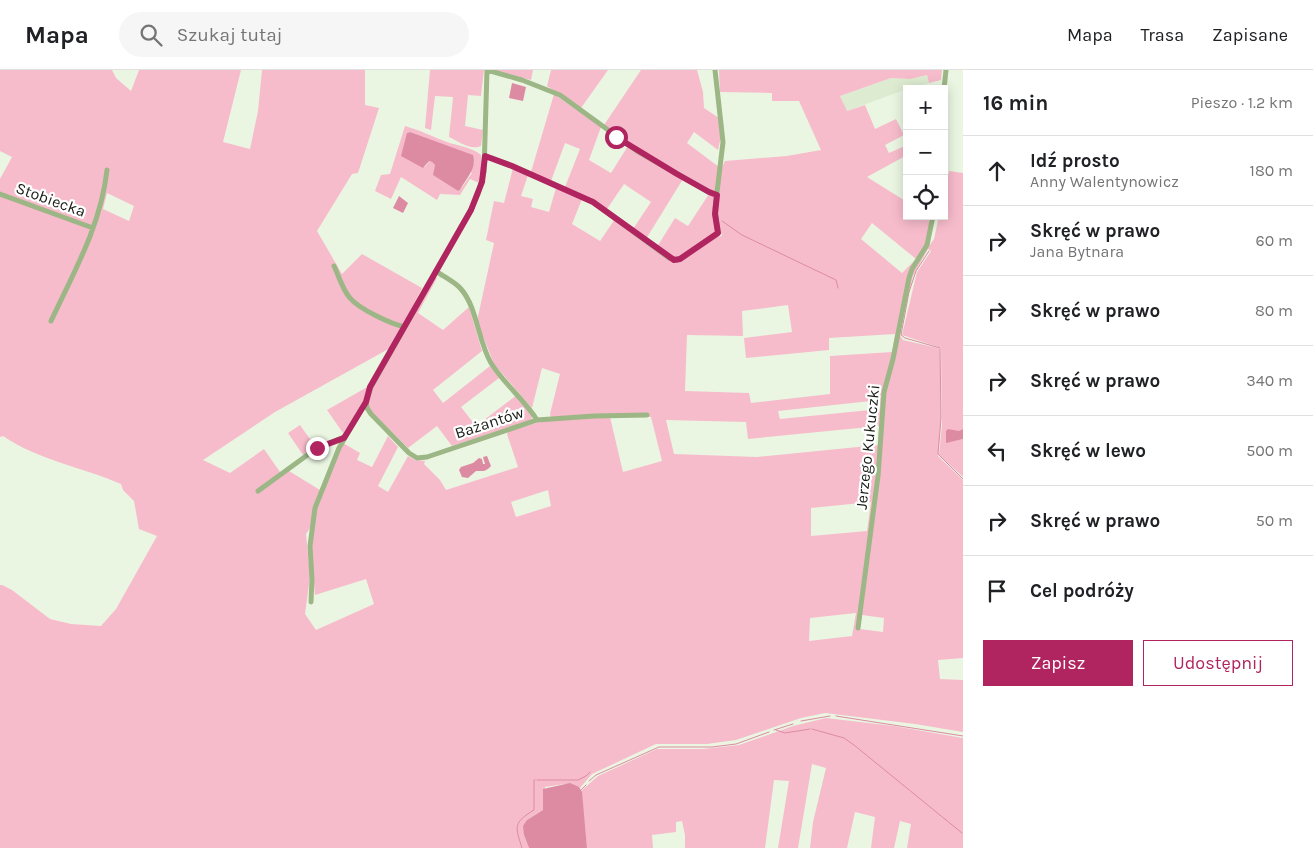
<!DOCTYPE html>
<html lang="pl">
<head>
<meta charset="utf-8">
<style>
  body { margin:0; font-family:Karla,sans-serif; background:#f6f6f6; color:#202124 }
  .controls { position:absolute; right:15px; top:15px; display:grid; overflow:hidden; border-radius:0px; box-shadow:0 2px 12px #0003 }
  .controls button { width:45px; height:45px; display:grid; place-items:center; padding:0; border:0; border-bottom:1px solid #e0e0e0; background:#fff; color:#202124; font:25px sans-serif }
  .stop { position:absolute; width:15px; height:15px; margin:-11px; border:4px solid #b02460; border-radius:50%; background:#fff }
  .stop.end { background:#b02460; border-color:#fff; box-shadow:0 1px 5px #0008 }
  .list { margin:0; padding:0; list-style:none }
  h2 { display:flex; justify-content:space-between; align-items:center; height:65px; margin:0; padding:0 20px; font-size:21px }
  h2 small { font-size:16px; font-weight:400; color:#757577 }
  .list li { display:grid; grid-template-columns:32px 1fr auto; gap:15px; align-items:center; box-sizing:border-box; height:70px; padding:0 20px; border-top:1px solid #e0e0e0 }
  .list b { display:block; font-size:19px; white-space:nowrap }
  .list p { margin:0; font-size:16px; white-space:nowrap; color:#757577 }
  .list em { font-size:16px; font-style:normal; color:#757577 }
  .actions { display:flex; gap:10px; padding:15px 20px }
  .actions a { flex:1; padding:11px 0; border:1px solid #b02460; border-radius:0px; text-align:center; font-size:18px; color:#b02460 }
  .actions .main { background:#b02460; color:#fff }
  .icon { flex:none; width:28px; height:28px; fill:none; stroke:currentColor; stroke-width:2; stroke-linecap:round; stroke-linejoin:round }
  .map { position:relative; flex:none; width:963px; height:778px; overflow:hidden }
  header { display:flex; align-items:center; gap:30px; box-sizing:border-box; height:70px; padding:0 25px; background:#fff; border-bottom:1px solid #e0e0e0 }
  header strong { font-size:24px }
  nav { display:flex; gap:28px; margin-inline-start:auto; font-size:18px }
  .search { width:350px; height:45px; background:#f6f6f6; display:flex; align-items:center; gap:12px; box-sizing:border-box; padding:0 18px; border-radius:28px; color:#757577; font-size:19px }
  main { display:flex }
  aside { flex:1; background:#fff }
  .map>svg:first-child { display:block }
</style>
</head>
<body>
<header>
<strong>Mapa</strong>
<div class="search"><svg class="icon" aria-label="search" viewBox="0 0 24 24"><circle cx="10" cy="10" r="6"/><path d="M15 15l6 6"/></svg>Szukaj tutaj</div>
<nav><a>Mapa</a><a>Trasa</a><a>Zapisane</a></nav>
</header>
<main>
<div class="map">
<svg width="963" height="778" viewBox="0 0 963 778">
  <rect width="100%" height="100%" fill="#eaf6e2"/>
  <path fill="#ddecd1" d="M927 5 929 13 907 19 847 41 840 26 891 8 910 9Z"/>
  <path fill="#f7bccc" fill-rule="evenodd" d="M0 0H112L116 8 131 21 139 0H241L223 72 250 79 258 41 262 0H365V35L379 38 358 103 352 104 317 161 342 204 362 184 422 218 392 277 275 342 203 390 230 403 264 379 280 402 289 401 320 420 310 458 306 464 310 507 305 544 316 560 374 534 366 509 315 525 311 479 315 444 343 373 360 383 357 390 372 397 388 366 398 377 378 416 388 422 408 386 415 390 425 391 424 394 440 410 446 420 518 397 507 364 508 362 539 352 552 350 550 344 560 304 542 298 532 338 494 294 477 251 494 173 486 170 494 131 504 133 513 98 528 105 521 126 533 129 531 137 549 142 556 118 582 129 572 154 600 171 615 149 673 191 716 167 722 166 716 144 722 97 725 91 787 86 821 80 799 31H772V23L720 22 719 0H942L941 10 929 13 927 5 910 9 891 8 840 26 847 41 865 35 875 59 896 49 904 65 885 75 889 83 907 75V85L867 107 907 132V146H930L927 179 934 169 939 146H944V123L949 101 963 103V359L959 362 946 361V372L963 369V407L939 385 942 354 941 278 902 265 917 202 931 181 928 179 913 206 899 264 903 270 938 278 940 280 941 350 938 386 963 410V588L938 590 940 609 963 610V662L915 654 825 643 801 648 736 670 707 674H656L592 704 580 718 565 714 545 717 543 740 527 750 524 765 529 778H0V515H2L12 520 50 549 71 554 101 556 116 539 157 466 139 459 134 431 123 420 121 414C82 397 38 390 3 366L0 367V109L12 87 0 81ZM107 123 134 136 129 151 103 139ZM872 153 916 189 902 203 861 169ZM788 235 792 262 744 268 746 288 829 280V268L895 264 892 282 830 286V324L751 333 749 323 685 321 687 265 743 266 742 241ZM880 330V339L780 349 778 341ZM610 347H651L662 391 623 402ZM666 350 746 352 748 369 879 356 878 375 757 387 674 384ZM548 420 551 436 516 447 511 432ZM871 432 867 461 811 466V438ZM856 543 852 566 809 571 810 548ZM862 545 884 548 883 562 860 559Z
    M430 0H484L481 26 468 25 465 56 483 60 481 76C471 81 458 71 449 67L453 27 435 26 431 60 425 58Z
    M494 0H533L531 10Z
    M551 0H608L581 38 547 16Z
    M641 0H697L703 22 704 38 719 48 721 67 718 80 694 62 687 73 719 97 716 120 713 122 634 77 604 55Z
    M554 24 601 57 589 90 611 103 628 76 683 109 646 169 633 159 651 132 624 114 607 139 565 117 580 79 565 73 551 111 531 102Z
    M405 56C420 60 433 67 447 72 458 76 472 77 481 85V105L479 113 470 109 460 125 440 124 437 130 401 107 391 129 375 121 381 105 390 104ZM410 62 437 73 472 103 460 120 458 121 434 105 435 95 432 92 429 91 425 97 407 63Z
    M709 124 714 127V148L716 162 679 188 673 189 657 177 675 148 688 156Z
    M435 208H437L418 243 443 260 469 237 482 281 433 320 443 333 490 296 499 308 461 337 476 356 517 325 531 343 532 349 528 351 452 376 437 356 408 378 369 339 367 332 369 324Z
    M369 316 364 331 343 363 327 340Z
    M300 355 315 376 303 385 288 363Z
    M826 648 894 656 963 668V778H907L911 754 900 751 894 778H871L875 747 855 742 847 778H810L813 752 826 698 812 694 798 778H778L789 711 774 710 765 778H685V765L682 751 676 752V762L652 765 653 778H587L581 721 598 706 657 679H703L739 675 793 656Z"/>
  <path fill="#dc8ba3" d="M512 13 526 17 523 31 509 28Z
    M410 62 473 85C477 99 466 108 460 120L458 121 433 105 435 95 432 92 429 91 423 98 401 86 407 63Z
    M399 126 408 133 403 143 393 138Z
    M948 359 959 361 963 359V369L946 373V361Z
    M487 386 491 396C486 402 482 401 476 401L468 408 462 407 459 400 461 397 473 393 479 388 482 389 483 394H485L483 387Z
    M570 713 579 717 582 722 587 778H529L524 765 523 756 527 750 543 740V719Z"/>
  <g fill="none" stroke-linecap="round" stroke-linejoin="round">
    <path stroke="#dc8ba3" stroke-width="1" d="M722 151 742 165 836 210 838 218
      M929 181 916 201 909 222 901 265 905 268 940 278 941 348 938 384 963 409
      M836 646 963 666
      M801 651 830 646
      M812 659 844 668 854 675 962 763
      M774 660 793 654
      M776 660 785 663 810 659
      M537 710H578L586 706 590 702
      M589 711 596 705 659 677H712L736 674 769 662
      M581 720 586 715
      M522 778C515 756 513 753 534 740V710H535"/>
    <path stroke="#9cb686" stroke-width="5" d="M487 0 522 10 560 25 637 81 709 122 717 125
      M944 19 946 0
      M485 86 512 96 593 132 669 188 678 190 718 163 715 139 723 72 715 0
      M0 124 93 158
      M334 196C339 206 342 219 350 228 359 239 391 254 405 257
      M436 201C444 207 455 212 461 219 477 237 478 271 491 293 504 314 524 329 537 350
      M51 251C74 202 101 155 107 100
      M366 332 367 338 371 344 409 383 417 388 427 387 537 350 594 346 647 345
      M258 421 317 378 344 367
      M311 532 312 509 310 476 315 438 339 378 366 332 371 317 471 140 478 124 484 102 487 0
      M858 558 878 406 884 322 893 289 909 208 912 199 927 175 933 146"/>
  </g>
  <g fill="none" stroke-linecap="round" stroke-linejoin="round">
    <path stroke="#b02460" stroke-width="6" d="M317 378 344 368 366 332 370 317 471 140 482 112 485 86 512 96 593 132 674 190 680 189 718 163 715 144 717 125 709 122 677 104 616 67"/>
  </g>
  <g text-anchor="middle" stroke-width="4.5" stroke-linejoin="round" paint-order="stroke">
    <g font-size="16" fill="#191d16" stroke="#fff">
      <text transform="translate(51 129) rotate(20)" y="6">Stobiecka</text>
      <text transform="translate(489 352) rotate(-18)" y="6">Bażantów</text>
      <text transform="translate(867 377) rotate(-84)" y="6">Jerzego Kukuczki</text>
    </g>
  </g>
</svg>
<div class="controls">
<button>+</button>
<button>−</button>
<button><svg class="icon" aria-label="locate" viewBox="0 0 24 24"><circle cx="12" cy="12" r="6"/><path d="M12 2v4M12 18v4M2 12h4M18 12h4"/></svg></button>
</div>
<div class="stop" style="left:616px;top:67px"></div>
<div class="stop end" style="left:317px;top:378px"></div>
</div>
<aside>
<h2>16 min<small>Pieszo · 1.2 km</small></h2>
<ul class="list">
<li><svg class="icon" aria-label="ahead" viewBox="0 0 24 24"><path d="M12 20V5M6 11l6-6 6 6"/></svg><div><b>Idź prosto</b><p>Anny Walentynowicz</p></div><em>180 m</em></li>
<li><svg class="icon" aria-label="right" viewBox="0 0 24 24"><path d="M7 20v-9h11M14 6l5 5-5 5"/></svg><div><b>Skręć w prawo</b><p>Jana Bytnara</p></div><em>60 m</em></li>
<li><svg class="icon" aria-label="right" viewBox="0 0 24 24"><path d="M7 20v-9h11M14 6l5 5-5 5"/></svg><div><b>Skręć w prawo</b></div><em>80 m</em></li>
<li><svg class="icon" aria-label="right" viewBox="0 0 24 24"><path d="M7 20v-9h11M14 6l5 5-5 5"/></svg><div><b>Skręć w prawo</b></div><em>340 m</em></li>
<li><svg class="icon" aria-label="left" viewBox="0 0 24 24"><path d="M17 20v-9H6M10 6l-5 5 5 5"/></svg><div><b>Skręć w lewo</b></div><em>500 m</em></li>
<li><svg class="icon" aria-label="right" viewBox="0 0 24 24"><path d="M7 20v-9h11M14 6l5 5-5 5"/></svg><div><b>Skręć w prawo</b></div><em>50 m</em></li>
<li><svg class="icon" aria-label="arrive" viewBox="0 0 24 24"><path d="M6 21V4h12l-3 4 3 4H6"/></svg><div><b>Cel podróży</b></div></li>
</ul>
<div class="actions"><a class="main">Zapisz</a><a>Udostępnij</a></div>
</aside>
</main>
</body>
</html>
